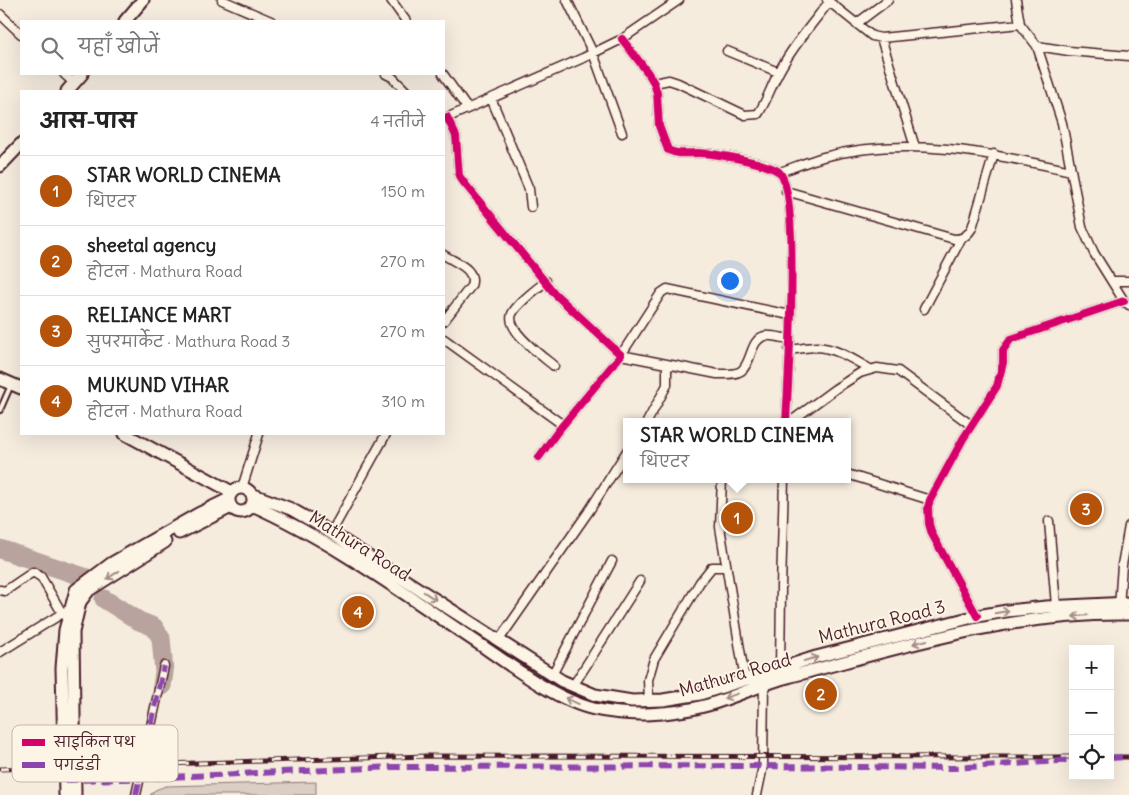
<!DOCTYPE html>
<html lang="hi">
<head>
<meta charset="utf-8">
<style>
  body { margin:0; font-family:Delius,"Playpen Sans Deva",sans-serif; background:#f2f2f2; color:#222 }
  .controls { position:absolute; right:15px; bottom:15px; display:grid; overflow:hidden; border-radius:0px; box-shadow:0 5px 20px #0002 }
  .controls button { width:45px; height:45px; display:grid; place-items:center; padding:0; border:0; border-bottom:1px solid #e0e0e0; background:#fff; color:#222; font:25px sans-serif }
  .you { position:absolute; left:729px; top:280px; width:18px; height:18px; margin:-12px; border:4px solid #fff; border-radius:50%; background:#1a73e8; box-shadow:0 0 0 8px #1a73e833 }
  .badge { display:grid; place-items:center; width:32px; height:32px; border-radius:50%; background:#b45309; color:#fff; font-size:16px; font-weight:700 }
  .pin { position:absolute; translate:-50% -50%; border:2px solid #fff; box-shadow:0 1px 5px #0006 }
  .popup { position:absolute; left:623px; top:418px; width:228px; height:65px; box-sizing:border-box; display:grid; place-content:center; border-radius:0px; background:#fff; filter:drop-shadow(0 1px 4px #0005); font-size:16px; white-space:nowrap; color:#767676 }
  .popup b { font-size:19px; color:#222 }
  .popup::after { content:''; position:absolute; left:50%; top:100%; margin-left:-10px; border:10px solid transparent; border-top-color:#fff }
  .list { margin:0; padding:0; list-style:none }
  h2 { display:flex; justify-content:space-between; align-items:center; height:65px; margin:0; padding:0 20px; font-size:21px }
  h2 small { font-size:16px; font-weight:400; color:#767676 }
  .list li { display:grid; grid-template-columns:32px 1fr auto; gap:15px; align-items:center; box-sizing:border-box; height:70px; padding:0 20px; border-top:1px solid #e0e0e0 }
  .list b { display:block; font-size:19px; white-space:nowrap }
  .list p { margin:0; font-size:16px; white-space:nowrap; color:#767676 }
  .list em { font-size:16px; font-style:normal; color:#767676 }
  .icon { flex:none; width:28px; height:28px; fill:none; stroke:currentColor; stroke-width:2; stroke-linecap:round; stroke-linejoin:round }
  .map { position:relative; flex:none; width:1129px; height:795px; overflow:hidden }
  .search { position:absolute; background:#fff; box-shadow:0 5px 20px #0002; left:20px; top:20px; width:425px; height:55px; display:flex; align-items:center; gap:12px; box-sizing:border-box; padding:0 18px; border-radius:0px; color:#767676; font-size:19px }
  .panel { position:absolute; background:#fff; box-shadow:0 5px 20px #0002; left:20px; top:90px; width:425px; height:345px; border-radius:0px }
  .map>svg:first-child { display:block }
</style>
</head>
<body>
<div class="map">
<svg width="1129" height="795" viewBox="0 0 1129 795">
  <rect width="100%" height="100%" fill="#f5ecde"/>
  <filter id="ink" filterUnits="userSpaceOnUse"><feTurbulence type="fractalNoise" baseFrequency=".02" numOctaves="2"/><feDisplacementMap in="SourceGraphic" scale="10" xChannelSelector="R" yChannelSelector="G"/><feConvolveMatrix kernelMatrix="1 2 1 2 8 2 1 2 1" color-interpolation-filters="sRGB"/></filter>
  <g filter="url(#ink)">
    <path fill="#dbcec4" stroke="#927678" d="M316 782V795H150L155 790 166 786Z"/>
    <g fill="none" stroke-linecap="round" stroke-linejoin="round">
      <path stroke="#b8a39e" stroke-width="19" d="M0 549 87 578
        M104 599 139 621 154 627 161 638 164 672 162 686"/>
      <g stroke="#4a1f2b" stroke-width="8">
        <path id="lane" d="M0 410 11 385"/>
      </g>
      <g stroke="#4a1f2b" stroke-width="11">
        <path id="street" d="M222 0 271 21
          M391 0 406 21
          M567 0 593 53 622 133
          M827 0 872 36 881 38 1020 24
          M1016 0 1020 24 1037 46 1062 123 1082 227 1094 253 1124 301 1129 305
          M0 14 21 34
          M856 24 888 0
          M881 38 915 147
          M622 39 648 73 654 83 657 93 659 126 668 150C678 155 687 153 698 153 713 153 769 163 779 172 801 190 788 385 786 422
          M1037 46 1069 51 1129 56
          M727 51 778 72
          M64 74 74 83
          M386 74 392 77 406 91
          M443 74 467 108
          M654 83 669 80 678 83 745 115 758 114C767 101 771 86 779 72 792 47 812 24 829 2
          M491 98 529 189 531 207
          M447 117 456 136 459 176 465 184 555 294 621 355 558 431 539 457
          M444 119 583 58 622 39 679 0
          M780 172C795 167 809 161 823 157 906 135 990 153 1071 171
          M786 191 954 239C963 239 967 236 972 228L994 154
          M444 255C456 263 477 269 471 286L444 321
          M546 281C537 289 517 303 512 314 505 330 542 356 554 366
          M1112 281H1129
          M924 309 961 239
          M444 339 563 425
          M789 339C782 338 772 335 765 336 750 339 752 363 741 371 735 375 725 374 717 374L621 355 661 293 667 289 790 315
          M789 350C798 349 808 347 817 347 836 348 854 360 870 369
          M647 422 667 385V364
          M790 422 835 389 860 373 877 368 898 371 971 425
          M847 474 930 500
          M722 479 720 527 745 680
          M242 488 259 434
          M1049 521 1056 606
          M331 533 386 434
          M0 590 5 591 33 572 41 577 62 613
          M1119 607 1122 565 1129 526
          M977 616 932 534 929 524 928 507 930 500 963 439 997 386 1003 363V350L1011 339 1124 301
          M499 640 589 511 627 451
          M0 652 66 611
          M780 672 781 588 784 479
          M552 675 612 561
          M573 686 640 581
          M649 700 648 680 654 659 700 582 712 567H726
          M136 795 164 666
          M757 795 763 766 764 682"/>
      </g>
      <g stroke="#4a1f2b" stroke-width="15">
        <path id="secondary" d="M125 21 143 0
          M67 91 82 74
          M0 166 21 144
          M0 379 21 388
          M125 434 232 492
          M229 500a12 12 0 1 1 24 0a12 12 0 1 1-24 0Z
          M251 494 291 509 319 525 562 681 595 695 632 701 663 700 700 694 816 657 977 616 1007 611 1046 607 1129 603
          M252 505C331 540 403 593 475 641 509 664 555 700 594 709 630 717 672 715 708 705 735 697 761 684 788 677 902 647 1011 612 1129 614
          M179 533 231 507
          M65 795 62 668 65 630 76 590 112 563 198 514 229 499
          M75 795 73 632 80 602 89 590 165 542"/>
      </g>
      <use href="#lane" stroke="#fcf5e5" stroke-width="4"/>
      <use href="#street" stroke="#fcf5e5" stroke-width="8"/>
      <use href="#secondary" stroke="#fcf5e5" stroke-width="11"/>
      <g stroke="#4a1f2b" stroke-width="5">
        <path id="rail" d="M1110 757H1129
          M0 769 427 756 1073 757"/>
      </g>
      <use href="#rail" stroke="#fcf5e5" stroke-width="3" stroke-dasharray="9" stroke-linecap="butt"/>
      <path stroke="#8e44ad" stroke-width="6" stroke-dasharray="12 6" stroke-linecap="butt" d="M1110 758 1129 757
        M65 780 125 779 393 767 763 766 954 768 1073 760
        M136 795 164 666"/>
      <g stroke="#fcf5e5" stroke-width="11">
        <path id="cycleway" d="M622 39 648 73 654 83 657 93 659 126 668 150C678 155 687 153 698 153 713 153 769 163 779 172 801 190 788 385 786 422
          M447 117 456 136 459 176 465 184 555 294 621 355 558 431 539 457
          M977 616 932 534 929 524 928 507 930 500 963 439 997 386 1003 363V350L1011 339 1124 301"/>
      </g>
      <use href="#cycleway" stroke="#d6006c" stroke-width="8"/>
    </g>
    <defs><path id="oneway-shaft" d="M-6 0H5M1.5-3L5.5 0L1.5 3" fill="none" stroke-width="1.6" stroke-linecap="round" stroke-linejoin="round" transform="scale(1.25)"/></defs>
    <g stroke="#a38a88">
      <use href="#oneway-shaft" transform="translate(113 575) rotate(147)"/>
      <use href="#oneway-shaft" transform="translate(430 596) rotate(33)"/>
      <use href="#oneway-shaft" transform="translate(1002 612) rotate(-10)"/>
      <use href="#oneway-shaft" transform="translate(1080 616) rotate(175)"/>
      <use href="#oneway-shaft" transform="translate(920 642) rotate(165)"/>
      <use href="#oneway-shaft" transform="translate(811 659) rotate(-16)"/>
      <use href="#oneway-shaft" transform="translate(731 696) rotate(160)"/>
      <use href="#oneway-shaft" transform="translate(572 701) rotate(-156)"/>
    </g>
  </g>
  <g text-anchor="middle" stroke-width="4" stroke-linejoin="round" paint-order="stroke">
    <g font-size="18" fill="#4a1f2b" stroke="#fcf5e5">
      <text transform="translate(360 546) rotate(32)" y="6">Mathura Road</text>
      <text transform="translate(882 622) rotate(-14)" y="6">Mathura Road 3</text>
      <text transform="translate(735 675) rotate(-16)" y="6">Mathura Road</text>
    </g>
  </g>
  <rect x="12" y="725" width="166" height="57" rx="8" fill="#fcf5e5" stroke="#c7b5ad" stroke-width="1"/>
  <rect x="22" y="739" width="23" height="7" fill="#d6006c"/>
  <rect x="22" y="762" width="23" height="6" fill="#8e44ad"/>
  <g font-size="14" fill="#4a1f2b">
    <text x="54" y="747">साइकिल पथ</text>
    <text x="54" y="770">पगडंडी</text>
  </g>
</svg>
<div class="controls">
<button>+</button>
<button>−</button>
<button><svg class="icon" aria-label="locate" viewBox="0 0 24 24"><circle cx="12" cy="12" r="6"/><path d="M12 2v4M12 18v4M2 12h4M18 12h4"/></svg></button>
</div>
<div class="you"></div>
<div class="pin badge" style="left:737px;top:518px">1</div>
<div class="popup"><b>STAR WORLD CINEMA</b>थिएटर</div>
<div class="pin badge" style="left:821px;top:694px">2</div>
<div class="pin badge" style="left:1086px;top:509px">3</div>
<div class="pin badge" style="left:358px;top:612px">4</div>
<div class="search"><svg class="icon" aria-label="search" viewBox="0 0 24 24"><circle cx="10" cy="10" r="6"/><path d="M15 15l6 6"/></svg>यहाँ खोजें</div>
<section class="panel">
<h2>आस-पास<small>4 नतीजे</small></h2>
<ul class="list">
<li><span class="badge">1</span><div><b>STAR WORLD CINEMA</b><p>थिएटर</p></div><em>150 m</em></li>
<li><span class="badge">2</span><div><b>sheetal agency</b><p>होटल · Mathura Road</p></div><em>270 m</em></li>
<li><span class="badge">3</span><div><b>RELIANCE MART</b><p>सुपरमार्केट · Mathura Road 3</p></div><em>270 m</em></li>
<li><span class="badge">4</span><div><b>MUKUND VIHAR</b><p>होटल · Mathura Road</p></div><em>310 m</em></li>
</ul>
</section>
</div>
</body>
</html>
